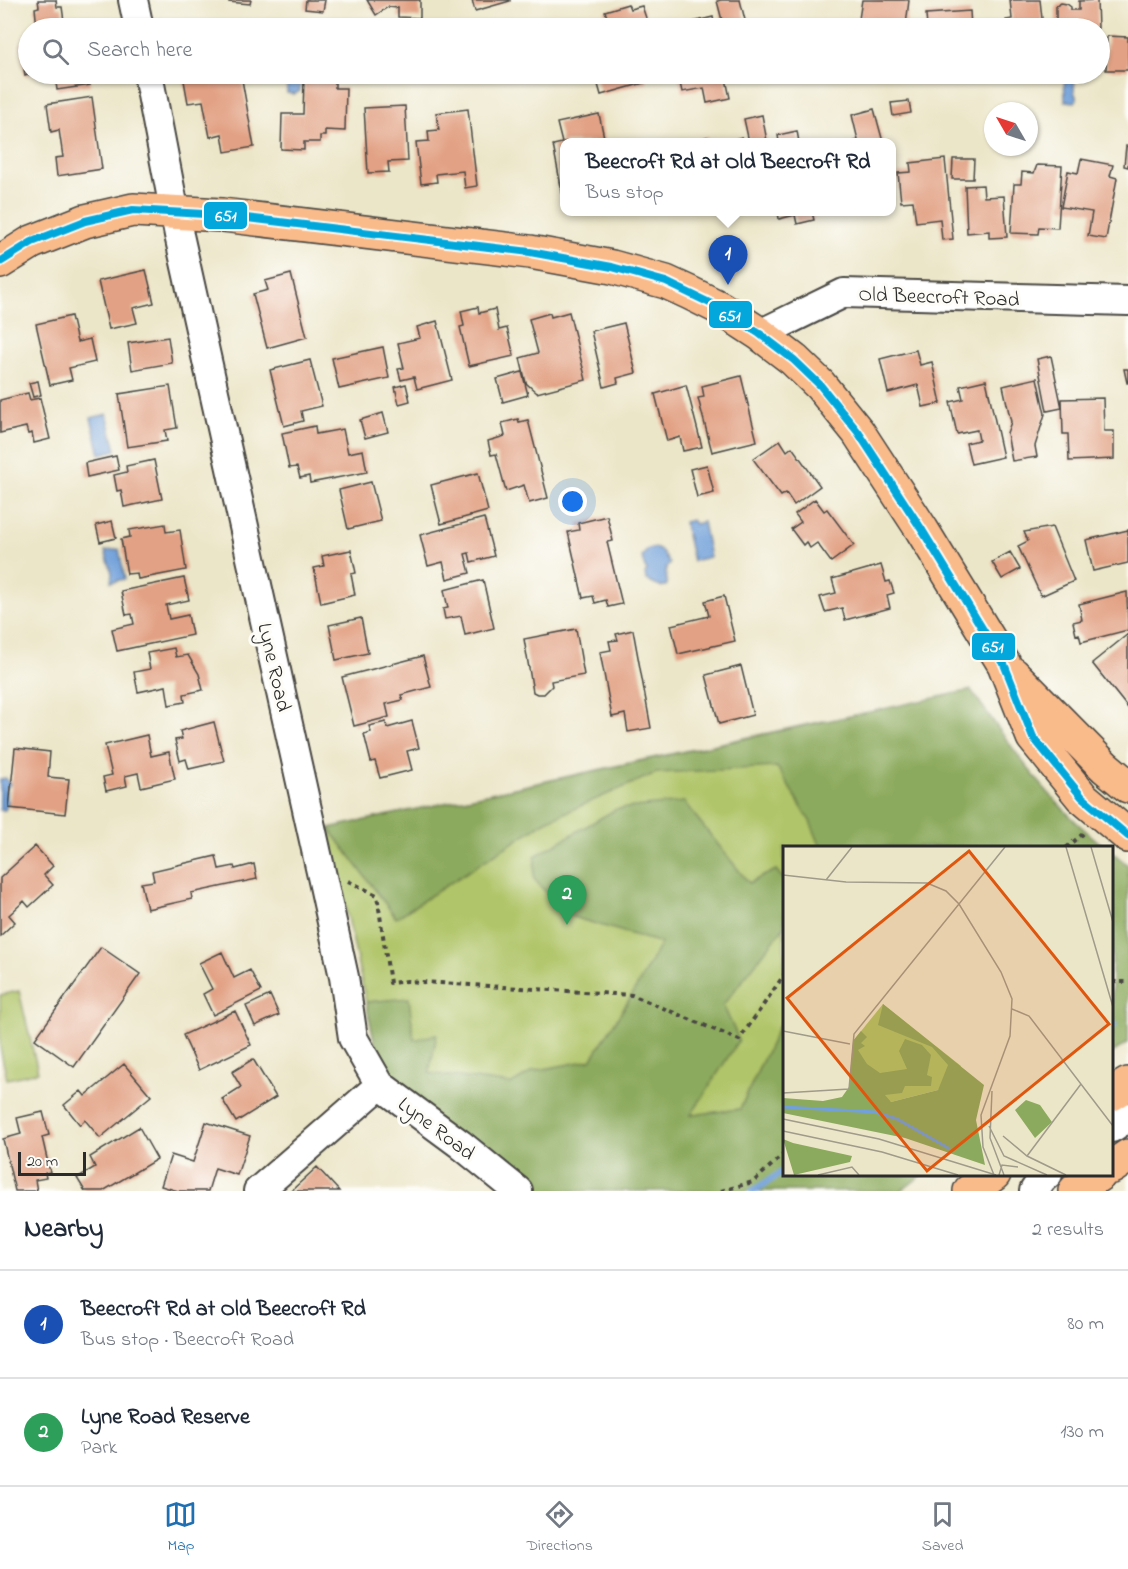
<!DOCTYPE html>
<html lang="en">
<head>
<meta charset="utf-8">
<style>
  body { margin:0; font-family:"Indie Flower",sans-serif; background:#f6f6f7; color:#1f2937 }
  .compass { position:absolute; left:984px; top:102px; width:54px; height:54px; border-radius:50%; background:#fff; box-shadow:0 2px 4px #0004; rotate:309deg }
  .scale { position:absolute; left:18px; bottom:15px; width:68px; box-sizing:border-box; padding-left:6px; border:3px solid #2b2b2b; border-top:0; font-size:16px; line-height:21px; white-space:nowrap; color:#2b2b2b; -webkit-text-stroke:4px #fdfcf7; paint-order:stroke }
  .you { position:absolute; left:573px; top:502px; width:21px; height:21px; margin:-15px; border:4px solid #fff; border-radius:50%; background:#1a73e8; box-shadow:0 0 0 9px #1a73e833 }
  .badge { display:grid; place-items:center; width:39px; height:39px; border-radius:50%; background:#1f6fb2; color:#fff; font-size:20px; font-weight:700 }
  .pin { position:absolute; translate:-50% -50px; filter:drop-shadow(0 2px 3px #0008) }
  .pin::after { content:''; position:absolute; top:32px; width:21px; height:18px; background:inherit; clip-path:polygon(0 0,100% 0,50% 100%) }
  .popup { position:absolute; left:560px; top:138px; width:336px; height:78px; box-sizing:border-box; display:grid; place-content:center; border-radius:12px; background:#fff; filter:drop-shadow(0 2px 4px #0005); font-size:20px; white-space:nowrap; color:#747a83 }
  .popup b { font-size:22px; color:#1f2937 }
  .popup::after { content:''; position:absolute; left:50%; top:100%; margin-left:-12px; border:12px solid transparent; border-top-color:#fff }
  .list { margin:0; padding:0; list-style:none }
  h2 { display:flex; justify-content:space-between; align-items:center; height:78px; margin:0; padding:0 24px; font-size:26px }
  h2 small { font-size:20px; font-weight:400; color:#747a83 }
  .list li { display:grid; grid-template-columns:39px 1fr auto; gap:18px; align-items:center; box-sizing:border-box; height:108px; padding:0 24px; border-top:2px solid #e0e1e3 }
  .list b { display:block; font-size:22px; white-space:nowrap }
  .list p { margin:0; font-size:20px; white-space:nowrap; color:#747a83 }
  .list em { font-size:20px; font-style:normal; color:#747a83 }
  .icon { flex:none; width:33px; height:33px; fill:none; stroke:currentColor; stroke-width:2; stroke-linecap:round; stroke-linejoin:round }
  .map { position:relative; flex:none; width:1128px; height:1191px; overflow:hidden }
  .search { position:absolute; background:#fff; box-shadow:0 2px 4px #0004; left:18px; right:18px; top:18px; height:66px; display:flex; align-items:center; gap:15px; box-sizing:border-box; padding:0 21px; border-radius:33px; color:#747a83; font-size:22px }
  .sheet { height:294px; background:#fff }
  nav { display:flex; justify-content:space-around; align-items:center; box-sizing:border-box; height:84px; border-top:2px solid #e0e1e3; background:#fff; font-size:16px; color:#747a83 }
  nav a { display:grid; justify-items:center; gap:3px }
  nav .on { color:#1f6fb2 }
  .map>svg:first-child { display:block }
</style>
</head>
<body>
<div class="map">
<svg width="1128" height="1191" viewBox="0 0 1128 1191">
  <rect width="100%" height="100%" fill="#fdfcf7"/>
  <filter id="ink" filterUnits="userSpaceOnUse"><feTurbulence type="fractalNoise" baseFrequency=".0167" numOctaves="2"/><feDisplacementMap in="SourceGraphic" scale="12" xChannelSelector="R" yChannelSelector="G"/><feConvolveMatrix kernelMatrix="1 2 1 2 8 2 1 2 1" color-interpolation-filters="sRGB"/></filter>
  <filter id="wash" filterUnits="userSpaceOnUse"><feTurbulence type="fractalNoise" baseFrequency=".008" numOctaves="4" result="noise"/><feDisplacementMap in="SourceGraphic" scale="24" xChannelSelector="R" yChannelSelector="G"/><feGaussianBlur stdDeviation="1.35" result="paint"/><feColorMatrix in="noise" values="0 0 0 0 0 0 0 0 0 0 0 0 0 0 0 0 0 1.4 0 .05"/><feComposite in="paint" operator="in"/></filter>
  <g filter="url(#wash)">
    <rect width="100%" height="100%" fill="#ece6c9"/>
    <path fill="#b0c569" stroke="#6e784a" stroke-width="1.5" d="M823 721 841 847 784 848V1015L740 1109 570 1186 379 1063 329 828Z
      M19 991 38 1072 7 1079 0 1048V995Z"/>
    <path fill="#8caa5d" stroke="#5c6a44" stroke-width="1.5" d="M971 690C1011 746 1050 805 1105 847H821L810 821 777 767 656 773 546 821 396 918 329 828Z
      M684 802 749 883 776 870 784 880V927L723 1005 739 1040 691 1115 740 1109 784 1015V1174L922 1175 901 1191H507L379 1063 366 1002 409 998 414 1040 437 1034 429 1073 512 1084 533 1071 591 1060 632 995 661 943 566 915 534 879 535 856 616 809Z
      M1112 852 1128 865V1043L1112 1053Z"/>
    <path fill="#71a0da" stroke="#4e6682" stroke-width="1.5" d="M286 74H300V91L295 94 287 93Z
      M1064 74H1073L1075 77 1074 91 1077 99 1075 102 1065 101Z
      M107 414 116 450 100 454 91 418Z
      M692 520 695 524 703 522 710 557 693 561 684 522Z
      M656 548 661 551 670 563 666 568 667 585C660 589 651 584 646 579L645 574 647 570 645 568 642 557 648 549Z
      M119 549 125 579 111 582 112 573 105 551Z
      M5 778 10 784 6 789 8 803 5 810H0V779Z"/>
    <g fill="none" stroke-linecap="round" stroke-linejoin="round">
      <path stroke="#71a0da" stroke-width="7" d="M1112 1026 1114 1025
        M753 1191 784 1171"/>
    </g>
    <g id="blocks">
      <path fill="#e2a184" d="M38 0H56L57 7H62L65 28H37L35 8 39 7Z
        M229 0H251L250 4 229 2Z
        M306 0H325L323 11 305 9Z
        M367 0H420V18L398 17V8L388 7 376 15Z
        M472 0H510V1L475 11Z
        M721 0H740L747 28H724L717 1Z
        M862 0H909L906 25 897 24 900 28H879L881 21 859 19Z
        M1010 0H1040L1043 28H1007L1006 20 1012 19Z
        M1097 0 1098 28H1056V6L1061 3 1067 4 1071 7V10H1079V1Z
        M628 4 630 9 642 6 649 27 595 28 609 24 605 11Z
        M970 11 971 28H927L926 14Z
        M713 17 715 28H689L688 23Z
        M1107 36 1128 37V70H1106Z
        M28 42V75L25 76 21 43Z
        M55 74H89L90 85 57 90Z
        M191 74H241L254 147 225 152 222 134 210 137 203 101 188 103 183 75Z
        M595 74H644L647 82 601 95Z
        M678 74H725L730 98 707 103 704 88 682 92Z
        M304 79H335V88H346L345 131 325 130V136H320V142H304V150L281 149 282 114H303Z
        M92 97 102 169 57 176 55 158 63 157 59 130 51 132 47 104Z
        M909 101 911 113 893 116 891 103Z
        M405 106 408 161 388 162 389 172 368 173 364 108Z
        M468 109 477 186 465 188 463 171 436 174 437 182 421 184 416 142 429 141 428 131 439 130 436 113Z
        M874 109 883 142H853L858 140 852 115Z
        M599 114 605 142H564L563 197 553 145 562 143 557 123Z
        M762 115 767 141 749 142 744 119Z
        M797 131 799 142H779L778 135Z
        M707 137 708 142H695L694 140Z
        M742 137 744 142H725Z
        M1126 146H1128V167L1124 166Z
        M945 159 953 239 942 240 940 219 916 222 913 201 901 202 898 173 911 172 910 163Z
        M953 159H974L973 179H952Z
        M1081 159 1113 165 1110 176 1117 178 1106 239 1088 236 1092 212 1061 207 1068 171 1078 173Z
        M1037 165 1062 166 1058 228 1039 227 1038 234 1011 233 1014 184H1021L1022 172 1034 173Z
        M983 185 984 197 1004 196 1007 237 989 238V231L967 233 965 186Z
        M778 212H812L814 220 797 224 795 215 779 219Z
        M146 270 154 303 133 308 137 323 109 329 98 281Z
        M291 274 307 337 267 348 253 294 268 290 265 281Z
        M478 307 479 313 495 309 499 330 507 328 514 356 469 366 460 327 464 326 461 311Z
        M569 312 586 380 537 393 526 383 520 358 538 353 529 319 550 313 551 317Z
        M71 316 77 342 90 339 95 362 69 368 72 380 50 385 36 324Z
        M437 321 452 380 417 389 414 377 401 380 398 369 404 368 398 343 420 338 417 327Z
        M624 323 636 373 617 378 618 383 604 387 591 331Z
        M168 337 172 363 132 370 128 343Z
        M383 347 389 378 339 389 332 358Z
        M916 350 920 365 932 362 941 403 923 407 918 385 888 393 880 359Z
        M1051 356 1062 408 1047 411 1037 359Z
        M310 360 322 406 301 411 303 421 284 426 270 370Z
        M1124 369H1128V383H1127Z
        M522 372 528 395 503 402 497 379Z
        M741 376 757 441 712 452 698 398 704 397 702 386Z
        M1037 378 1045 414 1035 446 1037 457 1012 461 1007 433 1011 422 1003 386Z
        M986 380 1003 457 971 464 966 443 979 440 977 430 957 434 950 402 963 399 960 386Z
        M38 381 41 395 33 397 29 383Z
        M406 384 410 401 399 404 395 387Z
        M686 385 702 447 683 451 680 437 667 441 655 394Z
        M170 386 177 428 165 430 167 441 127 447 119 394Z
        M28 393 30 400 40 398 50 439 34 443 32 433 28 434 26 427 0 433V400Z
        M1103 398 1104 431H1114V459L1069 461 1068 434H1063L1062 399Z
        M383 413 388 432 365 438 360 420Z
        M518 419 519 422 528 420 548 498 529 503 524 485 506 491 496 454 491 455 488 441 505 436 502 423Z
        M315 426 316 434 343 429 348 453 363 450 367 472 310 483 309 476 300 478 297 467 289 468 282 433Z
        M780 440 787 451 792 447 820 486 794 505 786 493 781 496 753 459Z
        M116 456 119 470 87 477 85 463Z
        M154 460 162 499 124 507 121 490 117 491 114 475 127 472 126 466Z
        M707 465 714 493 697 497 690 469Z
        M478 473 488 511 441 524 431 485Z
        M371 482 381 521 348 529 339 490Z
        M815 499 824 511 827 509 854 545 831 562 817 543 810 548 806 542 803 545 791 529 801 522 795 514Z
        M607 516 613 541 607 542 622 604 608 607 606 600 595 603 593 596 583 598 568 532 579 530 578 523Z
        M484 518 494 556 471 562 469 553 465 554 470 573 447 579 443 562 428 566 420 535Z
        M112 521 116 538 100 542 96 525Z
        M165 524 166 532 180 530 186 570 138 579 137 573 127 574 121 539 130 537 129 530Z
        M1052 527 1074 581 1041 596 1018 546 1028 541 1024 532Z
        M1128 530V563L1093 571 1086 540Z
        M351 550 356 573 351 574 355 595 321 603 314 568 324 566 322 556Z
        M1010 552 1020 569 1002 579 992 562Z
        M881 565 886 582 890 581 894 593 887 595 890 608 845 620 842 608 825 612 820 597 836 593 832 579Z
        M184 578 189 600 166 605 169 619 188 615 192 635 117 651 112 629 134 624 132 614 126 615 121 591Z
        M483 580 494 628 465 635 461 616 445 619 443 609 448 608 444 590Z
        M1127 592 1128 630 1081 642 1079 634 1076 635 1073 622 1082 620 1079 604Z
        M724 596 735 641 678 654 671 625 709 616 705 601Z
        M361 618 368 653 336 660 329 625Z
        M576 629 584 675 551 681 552 686 544 694H537L533 692 524 639Z
        M633 630 651 728 628 732 625 714 612 717 600 652 611 650 609 641 618 640 616 634Z
        M1128 634V708L1092 663Z
        M174 648 176 657 188 655 199 674 203 690 184 694 185 702 169 705 166 686 138 692 134 672 150 669 147 653Z
        M423 656 431 687 401 695 403 700 386 704 389 717 354 726 342 677Z
        M741 666 753 715 719 724 706 675Z
        M412 721 419 748 407 751 412 770 380 778 375 761 371 762 364 734 371 732 369 726 386 722 387 728Z
        M214 722 224 761 189 769 186 759 180 761 175 740 182 739 180 731Z
        M147 735 151 756 169 752 175 779 141 787 138 773 125 776 127 786 106 791 103 777 112 775 105 745Z
        M15 748 50 752 48 777 69 779 65 814 9 808Z
        M35 846 53 866 44 875 53 885 29 907 24 901 9 915 15 922 0 936V878Z
        M216 856 219 869 234 866 235 869 254 864 257 879 191 893 192 899 147 909 141 883 154 881 152 871Z
        M101 947 140 974 74 1067 35 1039Z
        M222 952 234 978 250 970 261 991 213 1015 203 994 212 989 199 963Z
        M270 995 279 1015 255 1026 246 1006Z
        M235 1011 251 1045 199 1070 183 1035Z
        M253 1059 276 1097 236 1122 222 1099 241 1087 232 1072Z
        M124 1064 151 1096 100 1138 85 1120 80 1125 64 1105 81 1091 85 1096Z
        M43 1112 49 1135 42 1137 50 1172 45 1173 46 1178 35 1180 37 1191H15L3 1139 21 1134 17 1118Z
        M206 1122 250 1136 237 1175 215 1168 208 1191H178L161 1186 171 1155 193 1162Z
        M139 1127 157 1159 103 1191H85L77 1178 95 1167 90 1157Z
        M317 1167 339 1191H291Z"/>
    </g>
  </g>
  <g filter="url(#ink)">
    <use href="#blocks" fill-opacity="0" stroke="#484743" stroke-width="1.5"/>
    <g fill="none" stroke-linecap="round" stroke-linejoin="round">
      <g stroke="#484743" stroke-width="32">
        <path id="minor" d="M133 0 139 28
          M148 74 179 235 323 881 344 977 353 1038 380 1085 460 1144 518 1191
          M760 334 844 293 1128 301
          M1112 1128 1128 1117
          M258 1191 380 1085
          M1034 1191 1042 1179 1048 1174"/>
      </g>
      <g stroke="#484743" stroke-width="36">
        <path id="major" d="M0 262 32 242 85 221 133 210 222 215 530 252 612 267 666 282 690 293 720 308 760 334 794 360 820 385 858 432 922 530 1004 664 1033 737 1082 797 1128 836
          M1013 674 1105 767 1128 786"/>
      </g>
      <g stroke="#484743" stroke-width="36">
        <path id="highway" d="M1112 1094 1128 1084
          M1112 1167 1128 1156
          M970 1191 994 1174
          M1075 1191 1100 1174"/>
      </g>
      <path stroke="#484743" stroke-width="4" stroke-dasharray="4.5 4.5" stroke-linecap="butt" d="M1066 848 1084 833
        M348 881 377 895 390 983 407 981 632 995 739 1040 784 975
        M1112 982H1128
        M721 1191 753 1182 784 1154"/>
      <use href="#minor" stroke="#fff" stroke-width="28"/>
      <use href="#major" stroke="#fabb8b" stroke-width="33"/>
      <use href="#highway" stroke="#fabb8b" stroke-width="33"/>
      <g stroke="#fdfcf7" stroke-width="12">
        <path id="bus-1" d="M0 262 32 242 85 221 133 210 222 215 530 252 612 267 666 282 720 308 760 334 794 360 820 385 858 432 922 530 1004 664 1033 737 1082 797 1128 836"/>
      </g>
      <use href="#bus-1" stroke="#04a7db" stroke-width="8"/>
    </g>
  </g>
  <g text-anchor="middle" stroke-width="6" stroke-linejoin="round" paint-order="stroke">
    <g font-size="21" fill="#2b2b2b" stroke="#fdfcf7">
      <text transform="translate(939 296) rotate(2)" y="7">Old Beecroft Road</text>
      <text transform="translate(275 667) rotate(77)" y="7">Lyne Road</text>
      <text transform="translate(437 1128) rotate(37)" y="7">Lyne Road</text>
    </g>
  </g>
  <g transform="translate(783 846)">
    <rect width="330" height="330" fill="#ece6c9"/>
    <path d="M100 158 178 220 155 244 108 256 75 239 70 195Z" fill="#b0c569"/>
    <path d="M100 158 201 239 193 274 202 319 122 292 0 267V252L40 255 59 251 66 241 70 195 78 185 84 191 78 197 82 200 75 204 84 218 97 227 124 223 116 205 122 193 139 199 148 209 144 229 149 231 148 240H122L119 247 102 249 108 256 155 244 165 219 149 201 95 179ZM243 254 257 259 269 276 252 292 232 264ZM0 293 10 297 69 310 67 316 11 329Z" fill="#8caa5d"/>
    <path fill="none" stroke="#71a0da" stroke-width="3" d="M0 261 92 266 114 273 167 303"/>
    <path fill="none" stroke="#9f9b8a" stroke-width="1.5" d="M283 1 330 161M308 1 330 76M0 29 63 36 144 37 163 45 176 58 218 126 229 153 227 190 198 269 200 301 211 329M43 34 69 1M229 163 246 170 330 280M0 185 67 198M209 245 207 292 221 329M0 247 66 243 71 188 222 1M0 273 96 293 213 329M206 280 221 310 264 329M0 285 99 306 175 329M220 290 244 310 283 329M244 310 298 238M35 329 69 321 76 329M216 329 219 319 235 321"/>
    <path fill="#df570e" fill-opacity="0.15" stroke="#df570e" stroke-width="3" d="M186 5 326 178 144 325 4 152Z"/>
    <rect width="330" height="330" fill="none" stroke="#2b2b2b" stroke-width="3"/>
  </g>
  <g stroke="#fdfcf7" stroke-width="2">
    <rect x="203" y="201" width="45" height="29" rx="6" fill="#04a7db"/>
    <rect x="708" y="300" width="45" height="29" rx="6" fill="#04a7db"/>
    <rect x="971" y="632" width="45" height="29" rx="6" fill="#04a7db"/>
  </g>
  <g font-size="16" text-anchor="middle" font-weight="bold" fill="#fff">
    <text x="226" y="221">651</text>
    <text x="730" y="321">651</text>
    <text x="993" y="652">651</text>
  </g>
</svg>
<svg class="compass" viewBox="-18 -18 36 36"><path d="M0-13l5 13h-10z" fill="#e53935"/><path d="M0 13l5-13h-10z" fill="#747a83"/></svg>
<div class="scale">20 m</div>
<div class="you"></div>
<div class="pin badge" style="left:728px;top:285px;background:#1a4fb4">1</div>
<div class="popup"><b>Beecroft Rd at Old Beecroft Rd</b>Bus stop</div>
<div class="pin badge" style="left:567px;top:925px;background:#2e9e5b">2</div>
<div class="search"><svg class="icon" aria-label="search" viewBox="0 0 24 24"><circle cx="10" cy="10" r="6"/><path d="M15 15l6 6"/></svg>Search here</div>
</div>
<section class="sheet">
<h2>Nearby<small>2 results</small></h2>
<ul class="list">
<li><span class="badge" style="background:#1a4fb4">1</span><div><b>Beecroft Rd at Old Beecroft Rd</b><p>Bus stop · Beecroft Road</p></div><em>80 m</em></li>
<li><span class="badge" style="background:#2e9e5b">2</span><div><b>Lyne Road Reserve</b><p>Park</p></div><em>130 m</em></li>
</ul>
</section>
<nav>
<a class="on"><svg class="icon" aria-label="map" viewBox="0 0 24 24"><path d="M3 6l6-2 6 2 6-2v14l-6 2-6-2-6 2zM9 4v14M15 6v14"/></svg>Map</a>
<a><svg class="icon" aria-label="directions" viewBox="0 0 24 24"><path d="M12 3l9 9-9 9-9-9zM9 14v-3h6M13 9l2 2-2 2"/></svg>Directions</a>
<a><svg class="icon" aria-label="saved" viewBox="0 0 24 24"><path d="M7 4h10v16l-5-4-5 4z"/></svg>Saved</a>
</nav>
</body>
</html>
